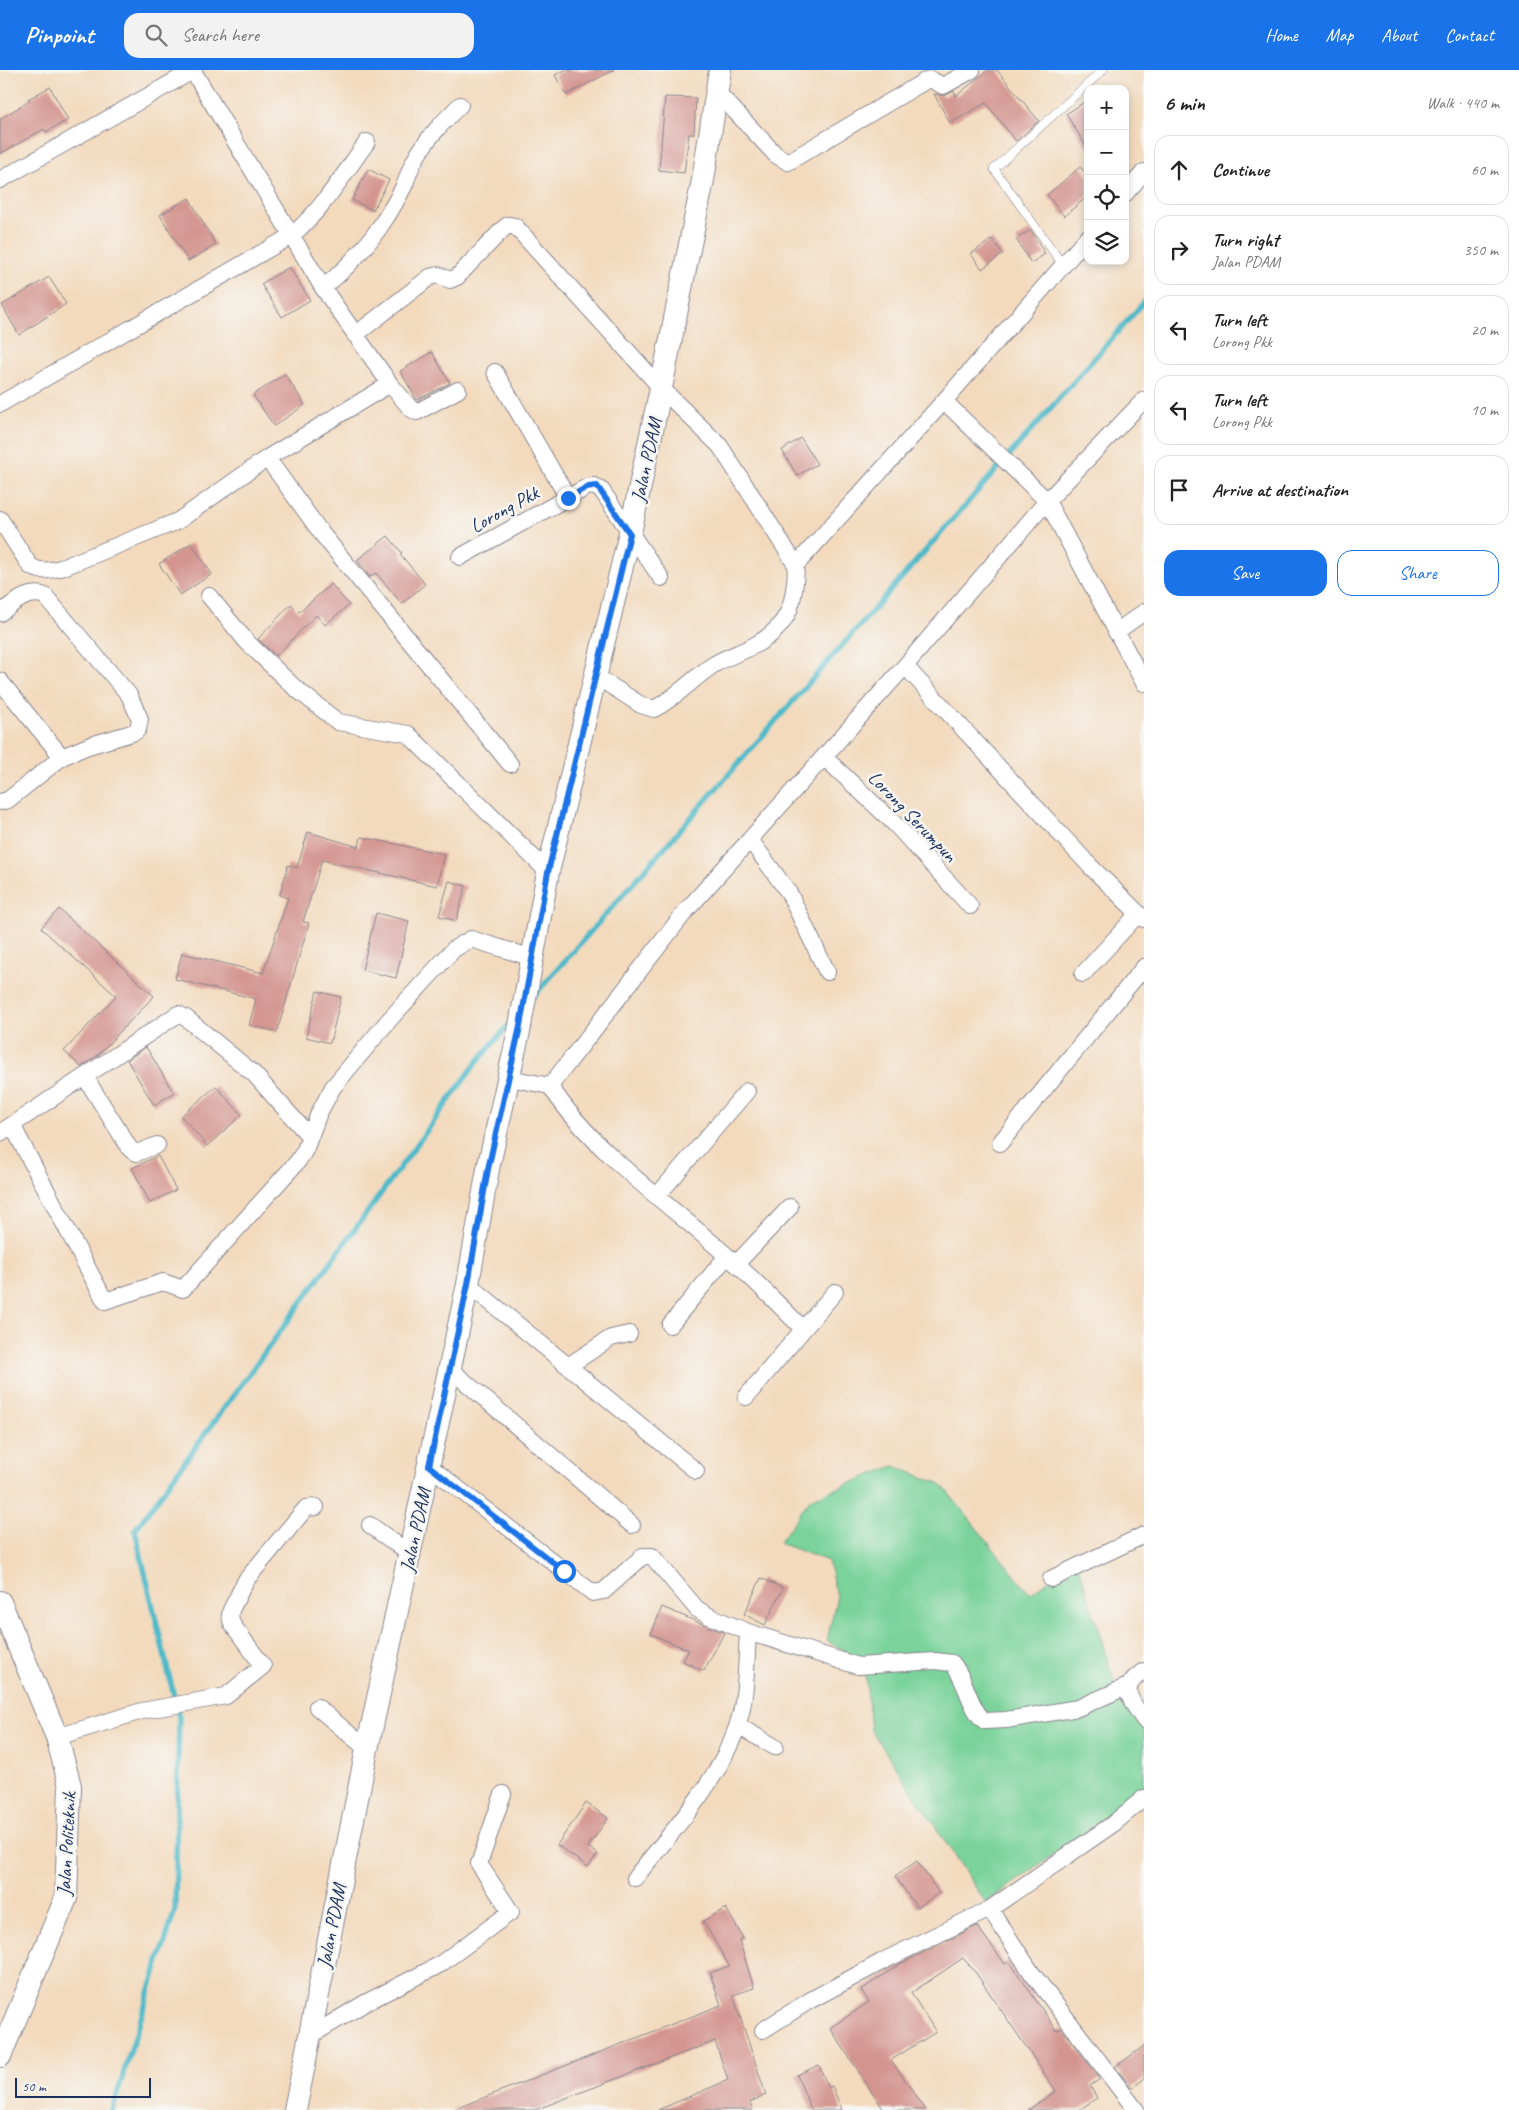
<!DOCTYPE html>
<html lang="en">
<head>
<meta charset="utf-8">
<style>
  body { margin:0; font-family:Caveat,sans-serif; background:#f2f2f2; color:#222 }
  .controls { position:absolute; right:15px; top:15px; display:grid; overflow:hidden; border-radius:10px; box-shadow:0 2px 8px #0003 }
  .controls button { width:45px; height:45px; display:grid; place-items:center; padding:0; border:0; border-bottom:1px solid #e0e0e0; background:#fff; color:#222; font:25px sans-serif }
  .scale { position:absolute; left:15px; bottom:12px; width:136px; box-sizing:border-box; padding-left:5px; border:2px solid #1b2f5e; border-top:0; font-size:14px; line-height:18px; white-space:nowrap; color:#1b2f5e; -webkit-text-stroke:4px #f6f6f2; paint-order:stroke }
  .stop { position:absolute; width:15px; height:15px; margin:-11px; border:4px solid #1a73e8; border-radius:50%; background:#fff }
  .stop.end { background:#1a73e8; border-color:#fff; box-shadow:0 1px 5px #0008 }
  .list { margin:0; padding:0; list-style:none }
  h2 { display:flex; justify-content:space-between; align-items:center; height:65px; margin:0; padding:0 20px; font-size:21px }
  h2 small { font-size:16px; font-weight:400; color:#767676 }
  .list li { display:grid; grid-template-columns:32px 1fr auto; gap:15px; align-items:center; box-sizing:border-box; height:70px; margin:0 10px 10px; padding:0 10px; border:1px solid #e0e0e0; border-radius:15px }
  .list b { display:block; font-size:19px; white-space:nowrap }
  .list p { margin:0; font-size:16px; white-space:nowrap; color:#767676 }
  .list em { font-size:16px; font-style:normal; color:#767676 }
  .actions { display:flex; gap:10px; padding:15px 20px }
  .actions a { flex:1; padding:11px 0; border:1px solid #1a73e8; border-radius:15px; text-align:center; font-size:18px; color:#1a73e8 }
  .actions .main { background:#1a73e8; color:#fff }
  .icon { flex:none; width:28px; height:28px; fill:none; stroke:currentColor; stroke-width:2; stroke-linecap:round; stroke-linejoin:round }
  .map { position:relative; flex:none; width:1144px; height:2040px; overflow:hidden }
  header { display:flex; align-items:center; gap:30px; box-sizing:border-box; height:70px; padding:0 25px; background:#1a73e8; color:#fff }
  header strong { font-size:24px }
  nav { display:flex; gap:28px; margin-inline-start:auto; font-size:18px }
  .search { width:350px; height:45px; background:#f2f2f2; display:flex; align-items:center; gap:12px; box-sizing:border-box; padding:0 18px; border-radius:15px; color:#767676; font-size:19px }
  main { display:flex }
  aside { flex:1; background:#fff }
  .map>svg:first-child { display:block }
</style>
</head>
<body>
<header>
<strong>Pinpoint</strong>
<div class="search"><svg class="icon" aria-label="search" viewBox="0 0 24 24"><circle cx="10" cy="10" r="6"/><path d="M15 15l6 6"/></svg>Search here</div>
<nav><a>Home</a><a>Map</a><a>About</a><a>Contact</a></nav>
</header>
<main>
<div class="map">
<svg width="1144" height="2040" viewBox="0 0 1144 2040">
  <rect width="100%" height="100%" fill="#f6f6f2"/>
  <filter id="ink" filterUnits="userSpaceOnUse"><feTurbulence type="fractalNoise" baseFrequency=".02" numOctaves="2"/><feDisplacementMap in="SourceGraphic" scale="10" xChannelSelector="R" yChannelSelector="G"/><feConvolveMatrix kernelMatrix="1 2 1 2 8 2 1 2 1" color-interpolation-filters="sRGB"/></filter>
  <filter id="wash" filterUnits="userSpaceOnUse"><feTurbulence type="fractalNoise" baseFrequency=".0096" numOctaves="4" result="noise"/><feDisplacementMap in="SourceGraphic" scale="20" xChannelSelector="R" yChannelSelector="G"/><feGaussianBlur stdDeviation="1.12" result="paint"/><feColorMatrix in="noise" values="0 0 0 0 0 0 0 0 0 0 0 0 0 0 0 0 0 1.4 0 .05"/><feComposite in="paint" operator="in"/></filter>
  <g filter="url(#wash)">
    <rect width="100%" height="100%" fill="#f3dabd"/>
    <path fill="#79d39a" stroke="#4a817c" d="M894 1396 941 1414 1030 1524 1077 1490 1114 1612 1144 1660V1719L986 1833 871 1660 864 1591 827 1571 837 1526 828 1491 779 1473 810 1429Z"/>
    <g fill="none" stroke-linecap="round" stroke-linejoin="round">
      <path stroke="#4ebac9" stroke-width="5.5" d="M533 927 1144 232
        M112 2040 175 1840 179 1648 135 1460 477 992 512 951"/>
    </g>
    <g id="blocks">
      <path fill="#d49590" d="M565 0H614L566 25 555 5Z
        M988 0H997L1039 51 1016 71 986 33 950 53 934 24 944 26 954 21 956 26Z
        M50 17 68 50 46 62 44 59 0 84V49L29 31 28 29Z
        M665 27 696 28 694 64H689L684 103 659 100Z
        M1088 30V79L1066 44Z
        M1080 97 1088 105V126L1064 146 1047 125Z
        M368 99 389 110 373 140 352 130Z
        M189 128 216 175 188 191 160 145Z
        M1031 160 1045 184 1031 193 1016 169Z
        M992 169 1003 184 982 199 971 184Z
        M289 197 310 230 282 247 261 214Z
        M49 207 66 234 19 265 2 235Z
        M432 282 450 313 417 330 400 301Z
        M285 304 305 335 274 356 253 325Z
        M801 368 817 394 797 406 782 380Z
        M388 466 402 483 400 484 425 514 402 534 376 503 370 507 357 490Z
        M191 473 212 504 180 525 159 494Z
        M331 514 349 535 325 555 316 545 276 586 258 569 291 534 299 542Z
        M308 762 359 777 361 767 444 784 437 816 322 790 303 852 309 853 277 962 249 955 256 929 175 909 182 883 263 903 288 828 280 825 288 795 297 798Z
        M449 811 466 816 456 851 439 846Z
        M59 839 154 926 98 985 81 997 64 981 116 926 41 858Z
        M376 843 409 851 396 908 362 900Z
        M317 921 341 927 330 973 306 967Z
        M146 977 174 1023 154 1035 127 990Z
        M216 1016 242 1045 207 1076 181 1046Z
        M158 1086 176 1120 150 1133 132 1098Z
        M761 1508 783 1518 765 1555 744 1544Z
        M662 1537 724 1563 704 1601 683 1591 689 1580 651 1564Z
        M586 1733 608 1748 588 1777 598 1784 588 1797 557 1775Z
        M917 1791 939 1823 917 1838 895 1806Z
        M726 1838 743 1868 739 1870 754 1918 733 1925 766 2025 750 2032 753 2040H658L728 2010 715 1971 535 2040H452L721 1935 710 1903 729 1896 703 1851Z
        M977 1856 1005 1894 1009 1891 1057 1961 1061 1958 1100 2009 1090 2016 1097 2028 1079 2040H1028L1056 2021 976 1903 963 1888 911 1923 936 1962 891 1990 926 2040H884L830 1958 869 1932 861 1920 900 1894Z
        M1144 1976V2009L1132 2018 1115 1997Z
        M819 1995 828 2017 832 2016 842 2040H811L797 2005Z"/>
    </g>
  </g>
  <g filter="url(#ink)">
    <use href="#blocks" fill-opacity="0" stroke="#87848e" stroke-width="1"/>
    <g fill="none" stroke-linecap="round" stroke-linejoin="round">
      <g stroke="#87848e" stroke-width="9">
        <path id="lane" d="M1063 195 994 99 1103 0"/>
      </g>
      <g stroke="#87848e" stroke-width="18">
        <path id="street" d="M717 22 776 85 788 92 925 11 930 9 943 16 972 0
          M0 110 194 0
          M1125 124 1144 102
          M323 218C359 188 383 158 404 116 408 107 410 97 416 88 427 68 444 51 460 35
          M355 265 430 207 438 205 450 210 457 207 502 160 508 155 515 156 661 318 720 376 796 495 944 331 1088 167
          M495 302 568 428
          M390 314 411 339 417 342 458 320
          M944 331 1047 431 1144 613
          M0 334 291 166C322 140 343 105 367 72
          M267 388 322 464 510 694
          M0 449 30 496C41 503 50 500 61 498L178 451 267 388 390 314 323 218 193 1
          M460 487 587 417 594 416 602 421 661 508
          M209 526 247 572 294 617 338 652 408 664 548 802
          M0 543C13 534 28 519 45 526L129 625 140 649 138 659 135 662 88 676 62 687 8 730 0 732
          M1116 562 1144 542
          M905 596 1090 796 1144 849
          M594 605 641 635 654 639C677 627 692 609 713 595 725 587 741 583 755 575 790 556 795 532 796 495
          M0 611 62 687
          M824 687 896 755 970 836
          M751 771 789 823 827 902
          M1083 904 1138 844
          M85 1007 130 1079 137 1083 157 1075
          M509 1008 550 1016 685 842 905 596 1047 431 1144 330
          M550 1016C593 1082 668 1133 726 1185 753 1208 778 1234 803 1259
          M12 1055 105 1231 163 1212 183 1219 298 1091 305 1080 319 1043 333 1017 389 950 454 879 471 869 533 888
          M0 1063 178 944 186 948 254 1004 310 1067
          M1000 1073 1144 897
          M657 1126 747 1021
          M736 1194 790 1137
          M468 1214 696 1401
          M670 1255 727 1186
          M568 1296 611 1268 629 1264
          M450 1299 632 1455
          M746 1327 835 1222
          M429 1396 593 1523 604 1521 643 1486H652L697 1539 709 1546 748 1562 858 1596 935 1591 952 1593C966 1608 970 1641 985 1651L1006 1650 1078 1638 1128 1616
          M370 1455 410 1484
          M1051 1509 1144 1465
          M1144 1601C1118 1617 1130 1629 1144 1650
          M317 1637 367 1679
          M738 1656 775 1677
          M57 1667 142 1641 226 1626 263 1596 232 1554 230 1546 231 1540 246 1510 306 1438 316 1437
          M635 1808C672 1761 717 1714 737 1657 747 1628 746 1592 748 1562
          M990 1839 1031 1902 1136 2040
          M763 1960 809 1931 885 1890 990 1839 1113 1754 1144 1728
          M310 1966 365 1933 439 1895 511 1842 479 1794 503 1724"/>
      </g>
      <g stroke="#87848e" stroke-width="24">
        <path id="secondary" d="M0 1532 57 1667 70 1716 66 1828 0 1986
          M295 2040 367 1679 468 1214 488 1099 519 961 548 802 630 463 661 318 703 110 720 0"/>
      </g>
      <use href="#lane" stroke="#fff" stroke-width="8"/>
      <use href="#street" stroke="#fff" stroke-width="16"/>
      <use href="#secondary" stroke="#fff" stroke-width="22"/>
    </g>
  </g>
  <g fill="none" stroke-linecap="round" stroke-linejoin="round" filter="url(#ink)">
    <path stroke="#1a73e8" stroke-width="6" d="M564 1501 429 1396 468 1214 488 1099 519 961 548 802 630 464 597 416 587 417 568 428"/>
  </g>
  <g text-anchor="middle" stroke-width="5" stroke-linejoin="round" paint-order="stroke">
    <g font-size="20" fill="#1b2f5e" stroke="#f6f6f2">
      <text transform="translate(646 390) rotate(-78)" y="7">Jalan PDAM</text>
      <text transform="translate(504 439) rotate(-29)" y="7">Lorong Pkk</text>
      <text transform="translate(913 746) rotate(46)" y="7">Lorong Serumpun</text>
      <text transform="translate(415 1460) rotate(-78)" y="7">Jalan PDAM</text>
      <text transform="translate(66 1774) rotate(-87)" y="7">Jalan Politeknik</text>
      <text transform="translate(331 1856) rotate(-79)" y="7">Jalan PDAM</text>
    </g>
  </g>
</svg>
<div class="controls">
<button>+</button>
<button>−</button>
<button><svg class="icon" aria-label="locate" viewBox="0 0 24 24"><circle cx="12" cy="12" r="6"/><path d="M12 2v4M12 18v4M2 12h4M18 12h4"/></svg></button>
<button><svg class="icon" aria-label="layers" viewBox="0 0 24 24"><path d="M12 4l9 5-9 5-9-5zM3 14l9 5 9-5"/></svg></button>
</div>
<div class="scale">50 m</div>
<div class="stop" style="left:564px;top:1501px"></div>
<div class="stop end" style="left:568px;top:428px"></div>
</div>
<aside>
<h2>6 min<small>Walk · 440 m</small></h2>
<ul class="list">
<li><svg class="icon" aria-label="ahead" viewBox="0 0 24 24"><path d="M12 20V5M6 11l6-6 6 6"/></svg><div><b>Continue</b></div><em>60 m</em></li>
<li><svg class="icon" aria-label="right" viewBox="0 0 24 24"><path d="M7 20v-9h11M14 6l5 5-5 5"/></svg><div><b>Turn right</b><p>Jalan PDAM</p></div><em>350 m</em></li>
<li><svg class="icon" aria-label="left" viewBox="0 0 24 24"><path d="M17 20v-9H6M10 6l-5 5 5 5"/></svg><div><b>Turn left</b><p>Lorong Pkk</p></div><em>20 m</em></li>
<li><svg class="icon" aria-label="left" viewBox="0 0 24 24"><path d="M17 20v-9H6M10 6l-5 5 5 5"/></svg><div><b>Turn left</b><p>Lorong Pkk</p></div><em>10 m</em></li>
<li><svg class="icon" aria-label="arrive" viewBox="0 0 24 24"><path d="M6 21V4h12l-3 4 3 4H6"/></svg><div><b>Arrive at destination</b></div></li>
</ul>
<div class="actions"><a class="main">Save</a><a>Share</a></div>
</aside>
</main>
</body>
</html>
